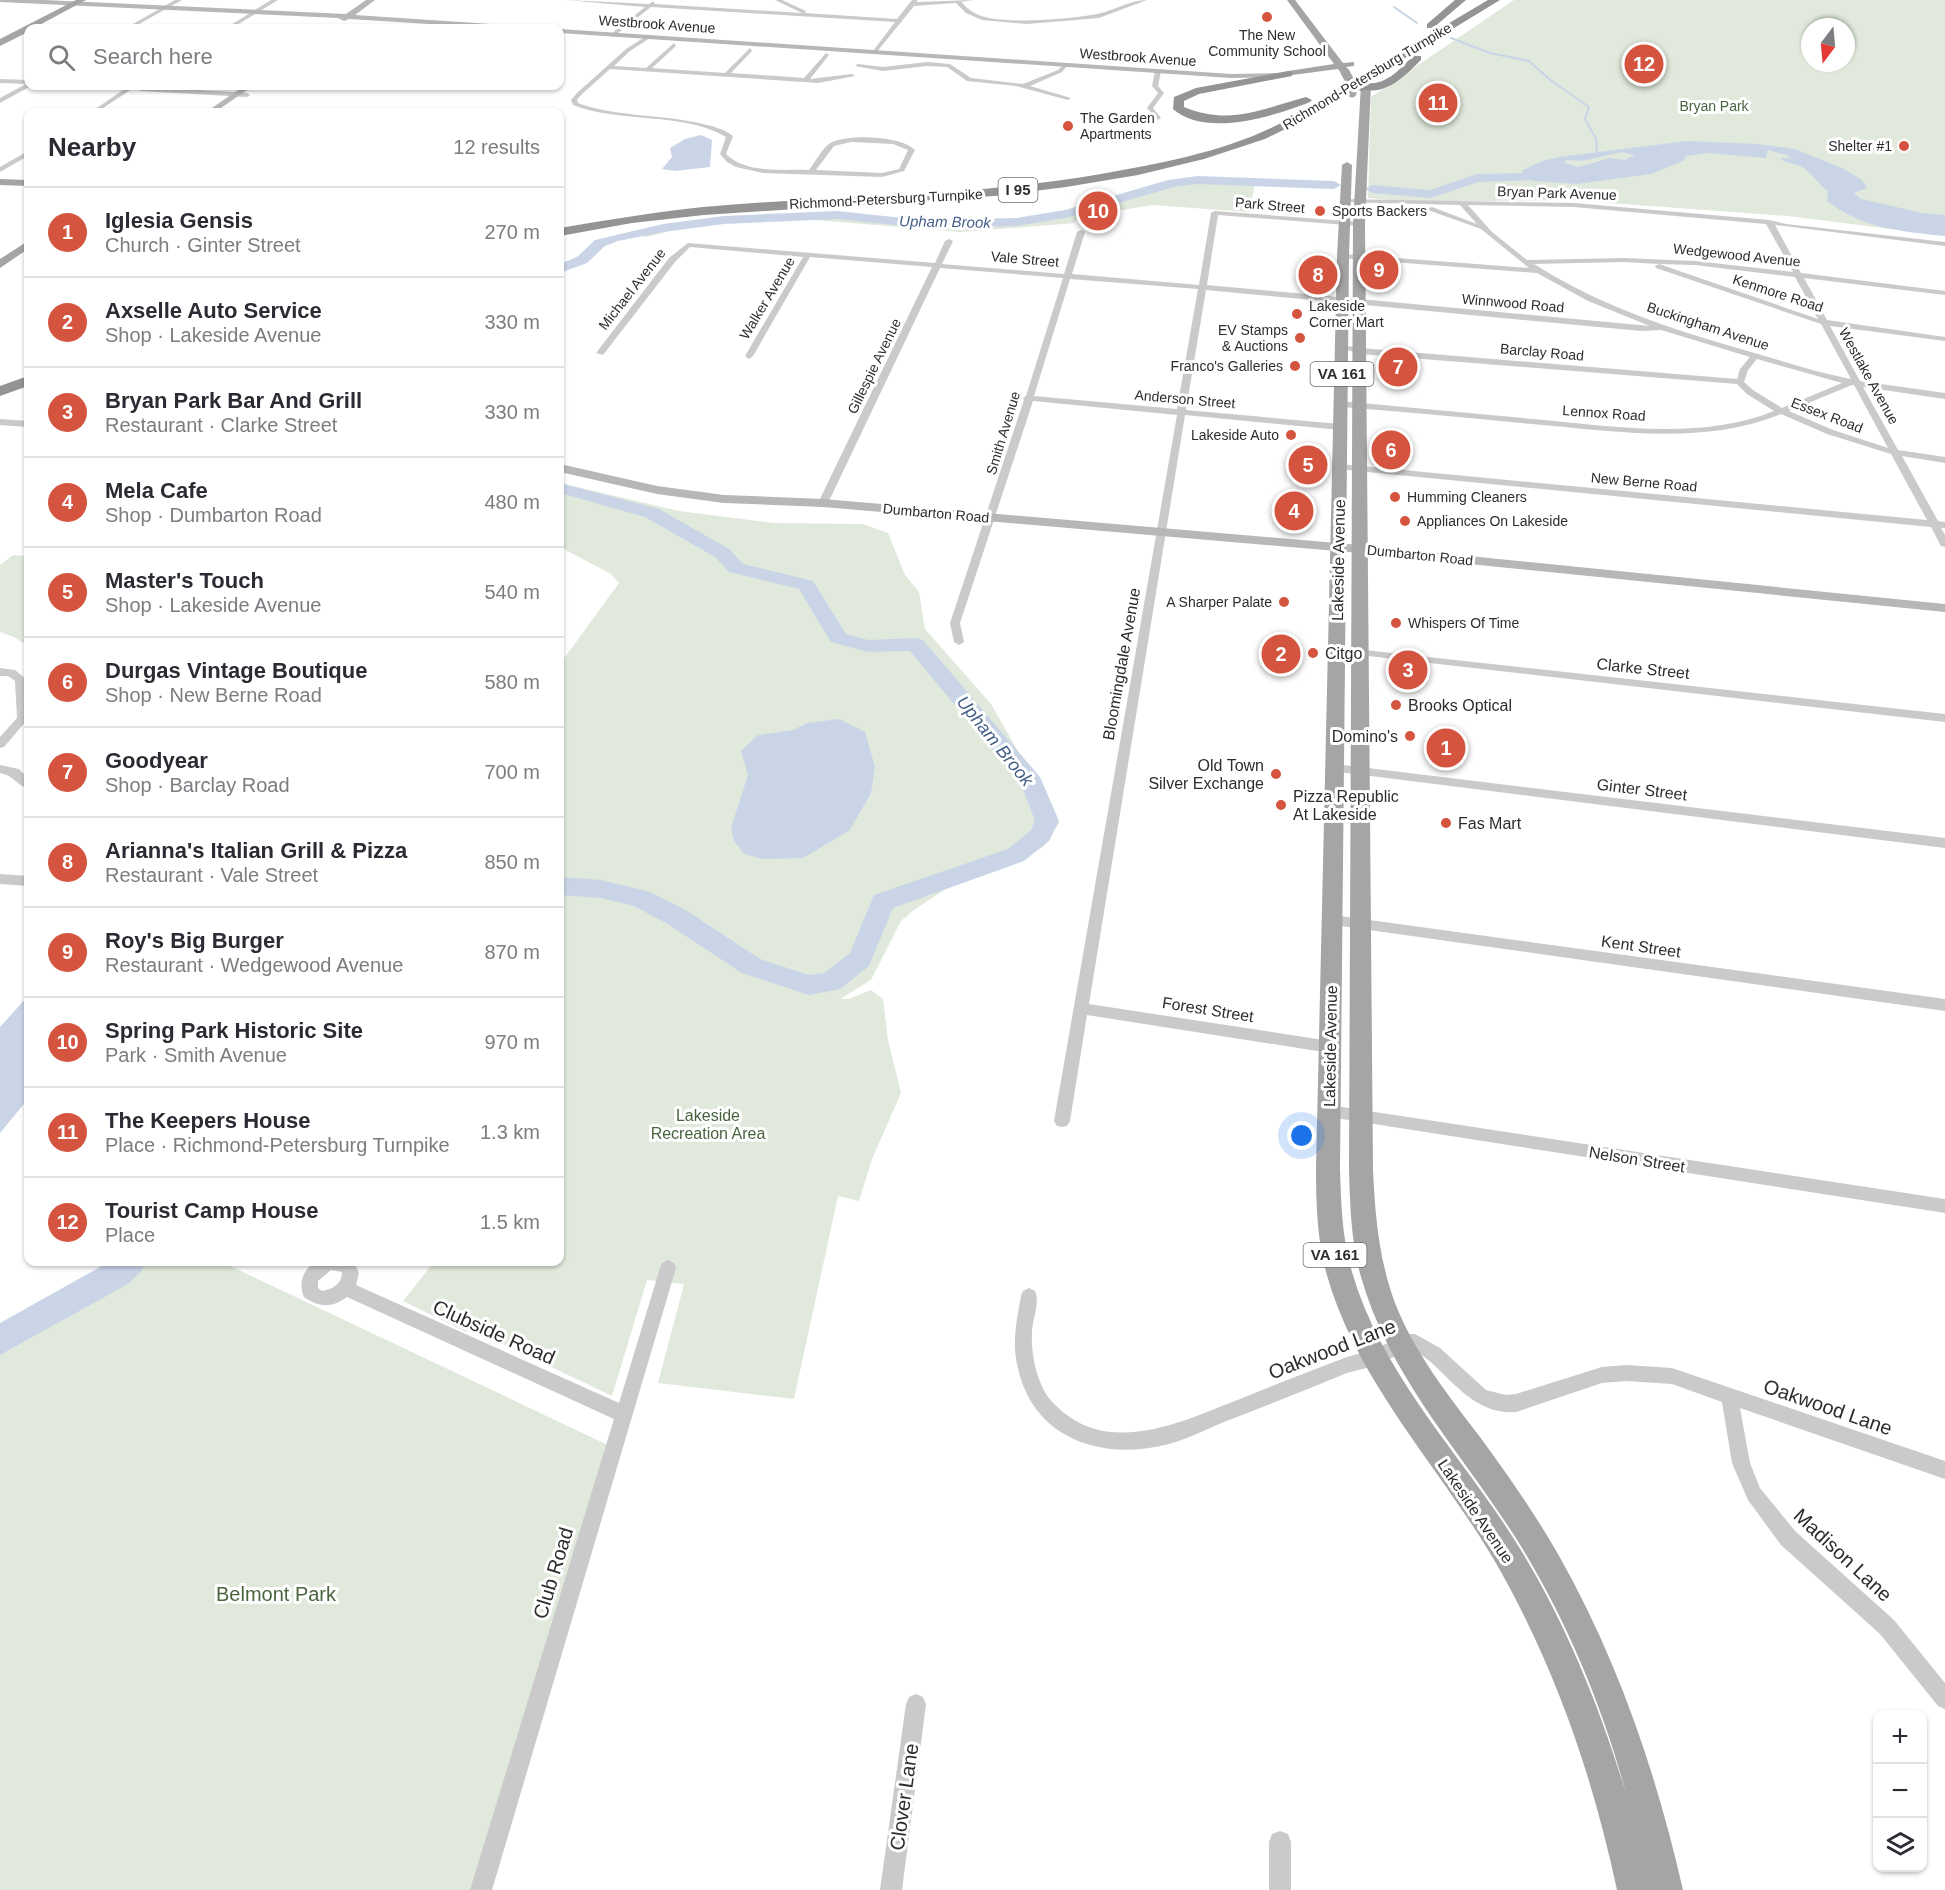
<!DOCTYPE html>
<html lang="en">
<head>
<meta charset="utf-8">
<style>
  body { margin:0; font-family:Helvetica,sans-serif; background:#f7f7f7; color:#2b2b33 }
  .controls { position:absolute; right:18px; bottom:18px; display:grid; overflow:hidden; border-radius:12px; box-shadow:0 2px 4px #0004 }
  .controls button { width:54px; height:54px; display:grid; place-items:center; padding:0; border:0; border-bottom:2px solid #e1e1e2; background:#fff; color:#2b2b33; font:30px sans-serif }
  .compass { position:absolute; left:1801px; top:18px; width:54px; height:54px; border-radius:50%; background:#fff; box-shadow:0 2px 4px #0004; rotate:196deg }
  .you { position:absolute; left:1302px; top:1136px; width:21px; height:21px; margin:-15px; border:4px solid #fff; border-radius:50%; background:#1a73e8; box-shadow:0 0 0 9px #1a73e833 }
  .badge { display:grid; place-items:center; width:39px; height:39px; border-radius:50%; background:#d4543f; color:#fff; font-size:20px; font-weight:700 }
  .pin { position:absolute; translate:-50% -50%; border:3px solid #fff; box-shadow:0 2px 6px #0006 }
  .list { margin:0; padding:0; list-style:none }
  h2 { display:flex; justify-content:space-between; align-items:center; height:78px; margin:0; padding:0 24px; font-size:26px }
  h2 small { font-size:20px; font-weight:400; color:#7c7c81 }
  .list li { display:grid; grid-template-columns:39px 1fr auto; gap:18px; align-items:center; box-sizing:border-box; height:90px; padding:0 24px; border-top:2px solid #e1e1e2 }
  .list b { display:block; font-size:22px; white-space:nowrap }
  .list p { margin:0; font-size:20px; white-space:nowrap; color:#7c7c81 }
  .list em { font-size:20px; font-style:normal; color:#7c7c81 }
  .icon { flex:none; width:33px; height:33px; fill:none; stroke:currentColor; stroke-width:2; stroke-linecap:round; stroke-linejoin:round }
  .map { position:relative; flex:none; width:1945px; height:1890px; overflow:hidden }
  .search { position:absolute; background:#fff; box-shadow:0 2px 4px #0004; left:24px; top:24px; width:540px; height:66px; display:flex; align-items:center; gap:15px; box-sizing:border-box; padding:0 21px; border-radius:12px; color:#7c7c81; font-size:22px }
  .panel { position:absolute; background:#fff; box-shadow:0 2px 4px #0004; left:24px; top:108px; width:540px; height:1158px; border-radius:12px }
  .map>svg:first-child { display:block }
</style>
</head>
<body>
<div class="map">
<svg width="1945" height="1890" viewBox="0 0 1945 1890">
  <rect width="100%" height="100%" fill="#fff"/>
  <path fill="#e0e9dc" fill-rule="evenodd" d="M1514 0H1945V236L1788 216 1568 200 1414 202 1368 198 1371 97ZM1810 27H1846V63H1810Z
    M1173 182 1255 184 1249 212 1152 205 1077 218 1075 223 961 232 777 217 694 225 647 237 632 235 708 221 788 214 822 213 943 227 1031 222 1123 199Z
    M560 483 679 511 773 523 863 524 888 533 905 575 919 592 925 629 991 704 1059 823 1043 847 944 890 914 910 901 921 871 980 840 999H849L871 990 883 999 888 1040 901 1093 872 1159 859 1201 838 1196 794 1399 658 1383 684 1284 647 1280 612 1396 470 1328 466 1332 403 1301 434 1262H560V664L619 583 611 574 560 547Z
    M13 555 28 556V646L14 637 0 632V565Z
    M126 1262H222L612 1447 475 1890H0V1346L91 1287Z"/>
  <path fill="#c9d5e7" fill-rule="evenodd" d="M701 135 712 140 710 167 675 171 662 169 672 157 670 148 685 139Z
    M1687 141 1758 144 1795 149 1844 169 1862 180 1867 188 1854 193 1861 199 1922 213 1945 215V236C1904 232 1861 228 1827 201L1828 191C1818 185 1812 172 1802 167 1795 163 1786 164 1780 158H1790L1789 156 1768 150 1766 158 1708 153 1686 156 1683 161 1651 174 1577 184 1533 181 1521 171 1542 161 1559 157ZM1621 152 1635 155 1624 160 1610 158 1578 167 1565 163 1566 160 1583 161Z
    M839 719 865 732 875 767 871 793 850 830 803 858 763 859 744 854 734 841 731 828 748 775 741 751 758 735 793 730 807 723Z
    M28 996V1099L0 1133V1027Z"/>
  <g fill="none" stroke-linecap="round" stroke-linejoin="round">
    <path stroke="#c9d5e7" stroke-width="2" d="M1394 7 1417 23
      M1451 38 1490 53 1529 61 1549 79 1589 107 1585 119 1596 139 1597 153"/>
    <path fill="#c9d5e7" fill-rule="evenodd" d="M1527 173 1532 174 1533 177 1532 180 1478 182 1431 198 1372 193 1365 189 1372 185 1430 190 1477 174Z
      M1198 176 1334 181 1341 185 1334 189 1198 184 1174 187 1066 218 1016 226 922 228 837 219 724 224 663 232 618 241 605 246 587 263 560 273V264L577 257 595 240 663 224 724 216 837 211 922 220 1016 218 1065 210 1168 180Z
      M560 483 659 509 729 549 743 564 813 581 846 634 868 640 916 638 923 640 1040 777 1059 821 1049 841 1024 861 893 908 869 966 840 989 809 995 742 973 666 923 634 906 601 898 560 895V877L601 880 650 892 684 909 760 959 809 975 824 973 850 953 874 895 1008 849 1031 830 1035 821 1022 786 910 651 868 652 831 642 799 589 729 572 715 557 645 517 560 493Z
      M109 1262H145L141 1272 128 1284 0 1355V1323Z"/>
    <path fill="#cacaca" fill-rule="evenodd" d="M175 0H182L132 28H126Z
      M271 0H278L232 28H226Z
      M565 0 649 4 653 1 655 4 802 13 775 0H782L806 11 805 13 897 19 912 0H918L916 2 974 0 961 2C968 9 975 15 985 17 1009 24 1072 19 1097 14 1114 11 1129 0 1147 0L1099 18 1027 24 982 20 966 13 956 3 914 6 876 53 873 51 895 22 651 7 613 37 611 34 645 7Z
      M648 35 650 38 630 51 614 66 646 68 674 43 676 46 652 68 725 73 750 48 752 51 731 73 804 78 826 53 829 55 810 79 852 74 855 76 818 83 610 69 581 95 577 100 578 103C615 117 659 114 699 123 711 126 723 128 733 136L726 154C746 174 783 169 809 170 815 162 822 149 829 144 845 133 902 136 915 150L904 171 882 177 763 173 736 167 727 162 720 154 726 137C682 111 621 124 573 105L571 100 577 93 626 49ZM851 142 893 144 908 150 899 169 882 173 816 170 834 146Z
      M927 62 950 64 971 78 1023 84 1058 70 1065 63 1068 65 1062 72 1030 86 1071 98 1068 100 1016 86 967 81 947 67 927 66 883 71 855 66 858 64 883 67Z
      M1158 69 1161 71 1158 86 1164 93 1153 108 1161 118 1158 120 1147 108 1158 93 1152 86 1155 71Z
      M0 79 28 80V86H31L0 103V98L26 84 0 83Z
      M79 86H103L132 89 97 112H91L123 90Z
      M135 86 247 93 250 95 247 97 141 91 135 89Z
      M28 151V156L0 172V167Z
      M1344 199 1574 203 1769 220 1786 224 1945 242V246L1775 225 1801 273 1945 291V295L1804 278 1827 320 1945 337V341L1830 326 1860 381 1945 393V399L1863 387 1898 450 1945 457V463L1902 456 1938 521 1945 522V528H1941L1945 535V547L1941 546 1931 527 1337 469 1335 467 1340 464 1927 520 1891 454 1827 434 1781 414C1703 446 1613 431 1532 424 1469 418 1405 412 1341 407L1337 404 1341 401C1405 407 1469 413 1533 419 1611 426 1700 441 1774 411L1747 394 1737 384 1360 354 1338 347 1342 345 1360 348 1737 379 1740 369 1750 357 1661 330 1641 331 1206 290 1186 410 1340 424 1345 427 1340 430 1185 415 1089 1004 1330 1041 1335 1043 1337 1047 1335 1051 1330 1053 1087 1015 1070 1121 1067 1126 1062 1127 1057 1126 1054 1121 1177 415 1033 401 960 623 964 642 959 645 954 642 950 623 1024 400 1023 398 1026 396 1063 278 940 268 828 503 823 506 818 503 932 267 810 257 753 356 749 359 745 356 803 257 690 247 675 262 603 355 596 353 669 258 688 243 935 263 945 241 949 239 953 241 942 264 1064 274 1077 232 1081 230 1085 232 1072 274 1199 285 1211 213 1215 211 1359 222 1363 224 1359 226 1218 215 1207 285 1650 326 1588 301 1537 273 1340 258V254H1343L1529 268 1481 229 1425 209 1432 207 1477 224 1460 205 1342 202 1340 201ZM1468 205 1574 207 1766 224 1793 272 1695 261 1624 258 1527 260 1492 232ZM1624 262 1659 264 1655 266 1656 268 1821 324 1851 379C1819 373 1789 363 1758 354 1680 332 1603 308 1534 264ZM1659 264 1695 265 1795 277 1818 319ZM1070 279 1198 289 1177 409 1034 396ZM1757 359 1842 383 1782 408 1753 390 1744 382 1748 370ZM1852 385H1854L1888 448 1833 430 1789 411Z
      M0 419 28 421V427L0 425Z
      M1337 647 1945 714V722L1333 652V648Z
      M0 668 15 670 27 680 28 719 4 747 0 748V737L17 718 15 681 8 676H0Z
      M1335 764 1945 838V848L1331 771 1329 768 1331 765Z
      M0 765 19 769 28 778V788C17 786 15 776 0 773Z
      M0 874 28 876V886L0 884Z
      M1333 915 1945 999V1011L1333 925 1326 920Z
      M1329 1105 1945 1199V1213L1329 1117 1324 1115 1322 1111 1324 1107Z
      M668 1260 674 1263 676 1268 492 1890H470L614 1419 347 1297C332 1308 320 1308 304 1297 298 1283 303 1270 315 1262H354L359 1273 356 1285 619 1403 660 1268 662 1263ZM331 1270 342 1272C342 1284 333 1289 322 1291L318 1288V1281Z
      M1029 1288 1035 1291C1040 1302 1033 1318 1032 1331 1031 1348 1034 1368 1041 1384 1046 1397 1056 1407 1067 1415 1120 1455 1192 1417 1245 1397 1279 1383 1313 1370 1347 1357L1372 1350 1408 1334H1415L1440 1348 1486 1390 1506 1395 1516 1394 1602 1367 1626 1365 1672 1368 1945 1461V1479L1740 1408 1750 1463 1760 1488 1795 1531 1894 1620 1945 1683V1709L1938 1706 1880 1634 1781 1545 1748 1500 1732 1463 1722 1402 1672 1384 1626 1381 1602 1383 1516 1412C1480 1415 1457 1387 1433 1364 1426 1358 1418 1351 1409 1350L1374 1366 1347 1373C1306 1390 1265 1406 1224 1422 1205 1430 1185 1440 1165 1445 1098 1461 1031 1437 1017 1364 1012 1341 1017 1318 1021 1296L1023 1291Z
      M916 1694 923 1697 926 1704 902 1890H880L906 1704 909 1697Z
      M1280 1831 1288 1834 1291 1842V1890H1269V1842L1272 1834Z"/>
    <path fill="#b7b7b7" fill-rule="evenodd" d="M0 0H45L346 14 366 0H375L355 15 520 26 524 28H494L349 19 344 21 338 18 0 2Z
      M560 29 1231 74 1280 73 1284 75 1280 77 1231 78 560 33Z
      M244 86H253L215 112H206Z
      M560 464 657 486 724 495 823 499 1360 545 1945 604V612L1360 553 823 507 724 503 657 494 560 472Z"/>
    <path fill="#a5a5a5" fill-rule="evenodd" d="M76 0H86L34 28H28V32L0 46V39Z
      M1287 0H1295L1343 63 1354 62V66L1346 67 1350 72 1348 74H1342L1338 69 1285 76 1283 74 1288 71 1334 64Z
      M1366 81 1371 84 1365 224 1373 1169C1375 1215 1379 1260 1395 1303 1414 1352 1448 1395 1480 1437 1508 1475 1535 1514 1558 1554 1618 1660 1656 1772 1683 1890H1617C1593 1778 1557 1672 1501 1572 1444 1470 1358 1387 1326 1272 1317 1238 1316 1202 1316 1168L1337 256 1342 165 1347 162 1352 165 1349 256 1340 1168C1341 1203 1342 1238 1352 1272 1382 1376 1463 1456 1519 1547 1566 1623 1600 1708 1626 1793 1602 1705 1567 1621 1519 1543 1464 1455 1390 1379 1361 1277 1351 1242 1350 1205 1349 1169L1353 224 1361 84Z
      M0 179 28 180V186L0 185Z
      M28 241V249L0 268V259Z"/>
    <path fill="#949494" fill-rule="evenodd" d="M1455 0H1466L1433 28H1427V24Z
      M1488 0H1500L1364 83C1386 86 1399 70 1413 56H1421V60C1404 77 1383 99 1357 87L1298 123 1265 139 1204 159 1138 175 1066 187 994 196 704 215 632 223 560 236V228C607 220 655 212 703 207 836 195 969 197 1101 174 1161 163 1224 152 1279 124Z
      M1288 71 1292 72V76L1199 94 1184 101V107C1231 126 1261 109 1306 97L1312 100 1310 102C1275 116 1205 138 1173 109L1174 97 1196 88Z
      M28 376V386L0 396V386Z"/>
    <path stroke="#a5a5a5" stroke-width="9" d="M1345 72 1351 83 1352 93"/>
    <path stroke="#949494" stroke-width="10" d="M1351 83 1362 86"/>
  </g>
  <g fill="#d4543f" stroke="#fff" stroke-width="2">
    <circle cx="1267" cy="17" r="6"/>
    <circle cx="1068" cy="126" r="6"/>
    <circle cx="1904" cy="146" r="6"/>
    <circle cx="1320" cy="211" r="6"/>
    <circle cx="1297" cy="314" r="6"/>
    <circle cx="1300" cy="338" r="6"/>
    <circle cx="1295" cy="366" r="6"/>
    <circle cx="1291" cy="435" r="6"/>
    <circle cx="1395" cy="497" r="6"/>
    <circle cx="1405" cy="521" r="6"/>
    <circle cx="1284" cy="602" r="6"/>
    <circle cx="1396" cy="623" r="6"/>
    <circle cx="1313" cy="653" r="6"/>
    <circle cx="1396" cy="705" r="6"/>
    <circle cx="1410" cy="736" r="6"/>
    <circle cx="1276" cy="774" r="6"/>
    <circle cx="1281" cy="805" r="6"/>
    <circle cx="1446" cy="823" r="6"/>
  </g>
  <g text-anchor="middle" stroke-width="6" stroke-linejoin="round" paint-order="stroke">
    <g font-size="14" fill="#2d2d2d" stroke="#fff">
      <text transform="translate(657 24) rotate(4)" y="5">Westbrook Avenue</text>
      <text transform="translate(1138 57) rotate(4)" y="5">Westbrook Avenue</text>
      <text transform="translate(1367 76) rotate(-31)" y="5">Richmond-Petersburg Turnpike</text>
      <text transform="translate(1557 193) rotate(2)" y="5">Bryan Park Avenue</text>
      <text transform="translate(886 199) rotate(-3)" y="5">Richmond-Petersburg Turnpike</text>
      <text transform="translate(1270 205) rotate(5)" y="5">Park Street</text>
      <text transform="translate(1737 255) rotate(6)" y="5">Wedgewood Avenue</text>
      <text transform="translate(1025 259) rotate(5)" y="5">Vale Street</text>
      <text transform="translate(632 289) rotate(-52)" y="5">Michael Avenue</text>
      <text transform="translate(1778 293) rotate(18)" y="5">Kenmore Road</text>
      <text transform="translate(767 298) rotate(-59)" y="5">Walker Avenue</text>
      <text transform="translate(1513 303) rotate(5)" y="5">Winnwood Road</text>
      <text transform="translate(1708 326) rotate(18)" y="5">Buckingham Avenue</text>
      <text transform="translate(1542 352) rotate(5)" y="5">Barclay Road</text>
      <text transform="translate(874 366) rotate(-64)" y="5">Gillespie Avenue</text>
      <text transform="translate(1869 376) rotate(61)" y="5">Westlake Avenue</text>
      <text transform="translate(1185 399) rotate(5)" y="5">Anderson Street</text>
      <text transform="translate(1604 413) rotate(4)" y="5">Lennox Road</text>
      <text transform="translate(1827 415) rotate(21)" y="5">Essex Road</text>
      <text transform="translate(1003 433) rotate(-73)" y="5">Smith Avenue</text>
      <text transform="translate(1644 482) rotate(5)" y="5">New Berne Road</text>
      <text transform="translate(936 513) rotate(5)" y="5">Dumbarton Road</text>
      <text transform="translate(1420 555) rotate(6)" y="5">Dumbarton Road</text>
    </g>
    <g font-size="14" fill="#2d2d2d" stroke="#fff" text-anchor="start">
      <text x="1267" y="40" text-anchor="middle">The New<tspan x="1267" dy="16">Community School</tspan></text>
      <text x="1080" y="123">The Garden<tspan x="1080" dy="16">Apartments</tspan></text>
      <text x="1892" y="151" text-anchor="end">Shelter #1</text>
      <text x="1332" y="216">Sports Backers</text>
      <text x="1309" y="311">Lakeside<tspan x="1309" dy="16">Corner Mart</tspan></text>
      <text x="1288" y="335" text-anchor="end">EV Stamps<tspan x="1288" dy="16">&amp; Auctions</tspan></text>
      <text x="1283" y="371" text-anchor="end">Franco's Galleries</text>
      <text x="1279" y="440" text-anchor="end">Lakeside Auto</text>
      <text x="1407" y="502">Humming Cleaners</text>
      <text x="1417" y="526">Appliances On Lakeside</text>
      <text x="1272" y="607" text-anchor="end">A Sharper Palate</text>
      <text x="1408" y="628">Whispers Of Time</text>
    </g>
    <g font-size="14" fill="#48643f" stroke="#fff">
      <text x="1714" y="111">Bryan Park</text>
    </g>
    <g fill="#fff" stroke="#6c6c6c" stroke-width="1.5">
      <rect x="998.5" y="178" width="39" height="24" rx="4.5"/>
      <rect x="1310.5" y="362" width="63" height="24" rx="4.5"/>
      <rect x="1303.5" y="1243" width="63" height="24" rx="4.5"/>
    </g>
    <g font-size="15" font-weight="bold" fill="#2d2d2d">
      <text x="1018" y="195">I 95</text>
      <text x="1342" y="379">VA 161</text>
      <text x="1335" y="1260">VA 161</text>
    </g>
    <g font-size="15" font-style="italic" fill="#435e86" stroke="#fff">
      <text transform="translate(945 222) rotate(1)" y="5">Upham Brook</text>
    </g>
    <g font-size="16" fill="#2d2d2d" stroke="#fff">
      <text transform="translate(1338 560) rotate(-89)" y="6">Lakeside Avenue</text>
      <text transform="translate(1121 664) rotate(-80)" y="6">Bloomingdale Avenue</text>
      <text transform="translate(1643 668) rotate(6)" y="6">Clarke Street</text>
      <text transform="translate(1642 789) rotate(7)" y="6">Ginter Street</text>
      <text transform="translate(1641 946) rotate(8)" y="6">Kent Street</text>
      <text transform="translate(1208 1009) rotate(9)" y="6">Forest Street</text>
      <text transform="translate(1330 1046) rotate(-89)" y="6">Lakeside Avenue</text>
      <text transform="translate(1637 1159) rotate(9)" y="6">Nelson Street</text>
      <text transform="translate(1476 1511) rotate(56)" y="6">Lakeside Avenue</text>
    </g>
    <g font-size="16" fill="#2d2d2d" stroke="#fff" text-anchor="start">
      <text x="1325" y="659">Citgo</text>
      <text x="1408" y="711">Brooks Optical</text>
      <text x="1398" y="742" text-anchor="end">Domino's</text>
      <text x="1264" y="771" text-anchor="end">Old Town<tspan x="1264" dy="18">Silver Exchange</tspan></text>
      <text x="1293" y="802">Pizza Republic<tspan x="1293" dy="18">At Lakeside</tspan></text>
      <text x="1458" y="829">Fas Mart</text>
    </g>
    <g font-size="16" fill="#48643f" stroke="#fff">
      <text x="708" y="1121">Lakeside<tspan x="708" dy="18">Recreation Area</tspan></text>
    </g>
    <g font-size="18" font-style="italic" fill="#435e86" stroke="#fff">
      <text transform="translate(995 741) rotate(51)" y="6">Upham Brook</text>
    </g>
    <g font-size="20" fill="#2d2d2d" stroke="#fff">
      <text transform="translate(494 1332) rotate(24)" y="7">Clubside Road</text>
      <text transform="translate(1332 1349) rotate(-21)" y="7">Oakwood Lane</text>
      <text transform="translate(1828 1407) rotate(19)" y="7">Oakwood Lane</text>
      <text transform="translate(1843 1555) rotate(43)" y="7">Madison Lane</text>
      <text transform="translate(553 1573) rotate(-73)" y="7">Club Road</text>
      <text transform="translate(904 1797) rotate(-82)" y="7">Clover Lane</text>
    </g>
    <g font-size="20" fill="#48643f" stroke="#fff">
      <text x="276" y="1601">Belmont Park</text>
    </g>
  </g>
</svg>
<div class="controls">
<button>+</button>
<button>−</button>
<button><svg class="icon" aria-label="layers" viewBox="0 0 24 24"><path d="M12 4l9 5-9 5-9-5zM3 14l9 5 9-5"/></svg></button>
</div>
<svg class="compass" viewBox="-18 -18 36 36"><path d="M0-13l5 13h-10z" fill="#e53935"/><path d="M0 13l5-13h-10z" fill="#7c7c81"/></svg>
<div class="you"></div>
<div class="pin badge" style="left:1446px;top:748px">1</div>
<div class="pin badge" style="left:1281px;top:654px">2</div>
<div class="pin badge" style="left:1408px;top:670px">3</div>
<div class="pin badge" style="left:1294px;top:511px">4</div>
<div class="pin badge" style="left:1308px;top:465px">5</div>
<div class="pin badge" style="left:1391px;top:450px">6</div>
<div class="pin badge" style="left:1398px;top:367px">7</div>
<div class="pin badge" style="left:1318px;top:275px">8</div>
<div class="pin badge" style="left:1379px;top:270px">9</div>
<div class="pin badge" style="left:1098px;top:211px">10</div>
<div class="pin badge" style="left:1438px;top:103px">11</div>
<div class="pin badge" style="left:1644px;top:64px">12</div>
<div class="search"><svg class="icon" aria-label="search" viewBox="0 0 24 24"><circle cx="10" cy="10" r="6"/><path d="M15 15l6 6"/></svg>Search here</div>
<section class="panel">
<h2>Nearby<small>12 results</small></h2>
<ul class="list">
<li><span class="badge">1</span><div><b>Iglesia Gensis</b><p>Church · Ginter Street</p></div><em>270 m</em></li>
<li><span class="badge">2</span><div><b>Axselle Auto Service</b><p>Shop · Lakeside Avenue</p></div><em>330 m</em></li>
<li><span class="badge">3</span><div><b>Bryan Park Bar And Grill</b><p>Restaurant · Clarke Street</p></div><em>330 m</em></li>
<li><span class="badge">4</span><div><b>Mela Cafe</b><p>Shop · Dumbarton Road</p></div><em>480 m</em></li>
<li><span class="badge">5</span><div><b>Master's Touch</b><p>Shop · Lakeside Avenue</p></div><em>540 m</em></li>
<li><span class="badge">6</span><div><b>Durgas Vintage Boutique</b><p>Shop · New Berne Road</p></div><em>580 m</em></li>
<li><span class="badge">7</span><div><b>Goodyear</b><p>Shop · Barclay Road</p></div><em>700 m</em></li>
<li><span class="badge">8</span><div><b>Arianna's Italian Grill &amp; Pizza</b><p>Restaurant · Vale Street</p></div><em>850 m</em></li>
<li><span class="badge">9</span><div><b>Roy's Big Burger</b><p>Restaurant · Wedgewood Avenue</p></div><em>870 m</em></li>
<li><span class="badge">10</span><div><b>Spring Park Historic Site</b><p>Park · Smith Avenue</p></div><em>970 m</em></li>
<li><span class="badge">11</span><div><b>The Keepers House</b><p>Place · Richmond-Petersburg Turnpike</p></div><em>1.3 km</em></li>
<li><span class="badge">12</span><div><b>Tourist Camp House</b><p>Place</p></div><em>1.5 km</em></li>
</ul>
</section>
</div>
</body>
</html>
